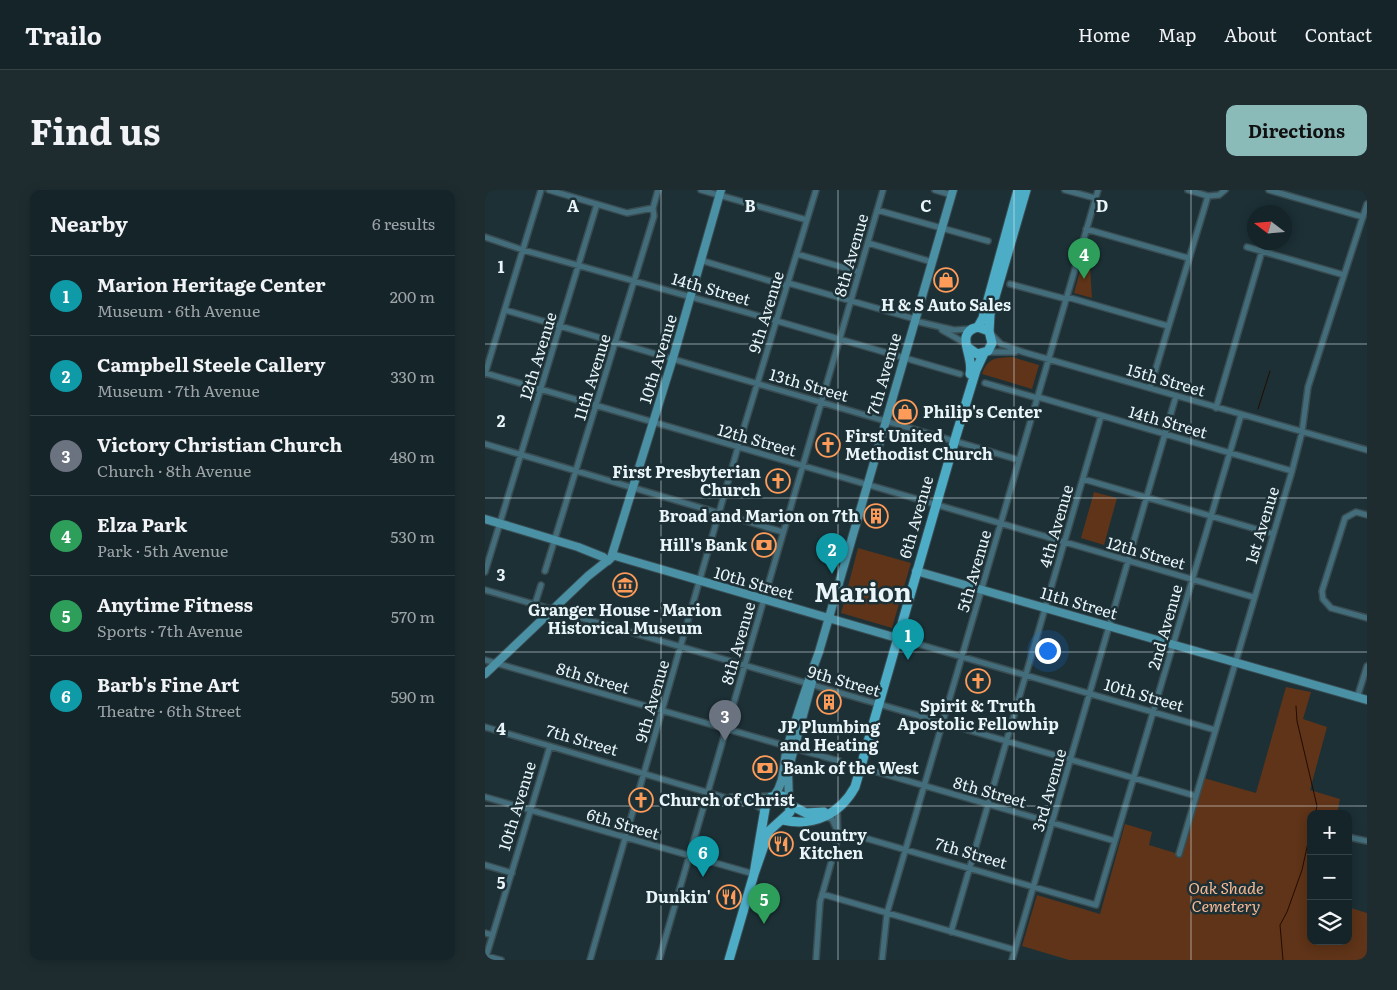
<!DOCTYPE html>
<html lang="en">
<head>
<meta charset="utf-8">
<style>
  body { margin:0; font-family:Literata,serif; background:#1e2c30; color:#f1f3f6 }
  .controls { position:absolute; right:15px; bottom:15px; display:grid; overflow:hidden; border-radius:10px; box-shadow:0 2px 12px #0003 }
  .controls button { width:45px; height:45px; display:grid; place-items:center; padding:0; border:0; border-bottom:1px solid #344145; background:#152428; color:#f1f3f6; font:25px sans-serif }
  .compass { position:absolute; left:762px; top:15px; width:45px; height:45px; border-radius:50%; background:#152428; box-shadow:0 2px 12px #0003; rotate:286deg }
  .you { position:absolute; left:562px; top:460px; width:18px; height:18px; margin:-12px; border:4px solid #fff; border-radius:50%; background:#1a73e8; box-shadow:0 0 0 8px #1a73e833 }
  .badge { display:grid; place-items:center; width:32px; height:32px; border-radius:50%; background:#8bbbb9; color:#fff; font-size:16px; font-weight:700 }
  .pin { position:absolute; translate:-50% -41px; filter:drop-shadow(0 1px 2px #0008) }
  .pin::after { content:''; position:absolute; top:26px; width:18px; height:15px; background:inherit; clip-path:polygon(0 0,100% 0,50% 100%) }
  .list { margin:0; padding:0; list-style:none }
  h2 { display:flex; justify-content:space-between; align-items:center; height:65px; margin:0; padding:0 20px; font-size:21px }
  h2 small { font-size:16px; font-weight:400; color:#9da4a8 }
  .list li { display:grid; grid-template-columns:32px 1fr auto; gap:15px; align-items:center; box-sizing:border-box; height:80px; padding:0 20px; border-top:1px solid #344145 }
  .list b { display:block; font-size:19px; white-space:nowrap }
  .list p { margin:0; font-size:16px; white-space:nowrap; color:#9da4a8 }
  .list em { font-size:16px; font-style:normal; color:#9da4a8 }
  .icon { flex:none; width:28px; height:28px; fill:none; stroke:currentColor; stroke-width:2; stroke-linecap:round; stroke-linejoin:round }
  .map { position:relative; flex:none; width:882px; height:770px; overflow:hidden; border-radius:10px }
  header { display:flex; align-items:center; gap:30px; box-sizing:border-box; height:70px; padding:0 25px; background:#152428; border-bottom:1px solid #344145 }
  header strong { font-size:24px }
  nav { display:flex; gap:28px; margin-inline-start:auto; font-size:18px }
  .intro { display:flex; align-items:center; justify-content:space-between; box-sizing:border-box; height:120px; padding:0 30px }
  h1 { margin:0; font-size:35px }
  .button { padding:12px 22px; border-radius:10px; background:#8bbbb9; color:#111; font-size:18px; font-weight:700 }
  main { display:flex; gap:30px; padding:0 30px }
  aside { flex:1; background:#152428; border-radius:10px; box-shadow:0 2px 12px #0003 }
  .map>svg:first-child { display:block }
</style>
</head>
<body>
<header>
<strong>Trailo</strong>
<nav><a>Home</a><a>Map</a><a>About</a><a>Contact</a></nav>
</header>
<div class="intro"><h1>Find us</h1><a class="button">Directions</a></div>
<main>
<aside>
<h2>Nearby<small>6 results</small></h2>
<ul class="list">
<li><span class="badge" style="background:#0f9aa8">1</span><div><b>Marion Heritage Center</b><p>Museum · 6th Avenue</p></div><em>200 m</em></li>
<li><span class="badge" style="background:#0f9aa8">2</span><div><b>Campbell Steele Callery</b><p>Museum · 7th Avenue</p></div><em>330 m</em></li>
<li><span class="badge" style="background:#6b7280">3</span><div><b>Victory Christian Church</b><p>Church · 8th Avenue</p></div><em>480 m</em></li>
<li><span class="badge" style="background:#2e9e5b">4</span><div><b>Elza Park</b><p>Park · 5th Avenue</p></div><em>530 m</em></li>
<li><span class="badge" style="background:#2e9e5b">5</span><div><b>Anytime Fitness</b><p>Sports · 7th Avenue</p></div><em>570 m</em></li>
<li><span class="badge" style="background:#0f9aa8">6</span><div><b>Barb's Fine Art</b><p>Theatre · 6th Street</p></div><em>590 m</em></li>
</ul>
</aside>
<div class="map">
<svg width="882" height="770" viewBox="0 0 882 770">
  <rect width="100%" height="100%" fill="#1c3036"/>
  <path fill="#5f3418" d="M597 74 605 76 607 108 589 103Z
    M527 167 554 175 547 199 497 184C503 167 511 168 527 167Z
    M609 302 632 308 619 355 596 348Z
    M373 358 426 373 407 438 356 423Z
    M801 497 826 502 818 529 842 537 825 600 855 609 852 624H826V751H863V710L866 718 882 723V770H584L537 756 552 705 615 724 640 634 667 642 664 655 697 665 719 588 771 603Z"/>
  <g fill="none" stroke-linecap="round" stroke-linejoin="round">
    <path stroke="#220c00" stroke-width="1" d="M773 219 785 181
      M811 516 812 531 832 616 830 624
      M798 770 795 735 802 722 817 680 826 639"/>
    <g stroke="#394c51" stroke-width="8">
      <path id="street" d="M64 0 142 23 168 18
        M216 0 322 30
        M450 0 467 5
        M580 0 610 8
        M703 0 723 6
        M784 0 878 27
        M392 20 503 51
        M601 39 703 68
        M0 47 38 60 285 129 475 184
        M383 53 447 72
        M762 57 859 85
        M312 64 374 82
        M215 70 302 96
        M303 93 430 129
        M525 94 581 109
        M582 107 683 136
        M20 120 534 270
        M430 131 469 140 485 139
        M457 140 480 153
        M506 144 516 154 538 162 882 260
        M502 162H530
        M0 183 768 407
        M0 184 56 0
        M500 193 552 208
        M665 198 723 6 734 5 740 0
        M553 207 807 281
        M731 218 777 61
        M0 254 298 342
        M598 289 788 344
        M882 325 871 322 860 328 837 401 838 409 846 418 882 428
        M60 381 169 26 168 18 173 0
        M0 382 112 14
        M0 400 711 606
        M50 414 56 395
        M412 448 730 540
        M0 470 354 571
        M872 508 882 476
        M0 537 255 612 268 613 281 622
        M375 577 630 651
        M0 607 269 684
        M246 607 288 606
        M340 627 347 629 352 640
        M353 643 359 642 611 715 756 225
        M863 647 882 651
        M694 664 807 281 817 242 823 197 882 14
        M0 675 27 683
        M337 704 530 760
        M466 742 616 226
        M0 743 7 745
        M1 766 16 770
        M0 770 65 556
        M105 770 253 257 331 0
        M174 770 398 0
        M331 770 335 712 353 648 352 620
        M397 770 402 723 613 0
        M527 770 691 206"/>
    </g>
    <g stroke="#394c51" stroke-width="10">
      <path id="secondary" d="M0 329 93 357 118 367
        M127 365 412 448
        M119 368 123 371 126 368 188 168 236 0
        M431 381 882 510
        M0 484 103 386 122 371
        M289 606C300 592 298 575 302 558 312 525 322 494 334 462L468 0
        M304 612 303 581 330 481"/>
    </g>
    <g stroke="#394c51" stroke-width="11">
      <path id="primary" d="M493 137 498 128 533 0
        M504 142 505 124 541 0
        M482 157 492 164 503 161 507 153 504 141 493 137C468 143 490 166 485 184
        M305 615 321 623 339 622
        M298 630C329 637 355 624 370 597L471 246 491 180 499 163
        M244 770 269 684 281 613 286 607 297 606 304 612 305 622 284 641 269 684"/>
    </g>
    <use href="#street" stroke="#436d7a" stroke-width="5"/>
    <use href="#secondary" stroke="#4a91a6" stroke-width="8"/>
    <use href="#primary" stroke="#4dadc7" stroke-width="9"/>
  </g>
  <path fill="none" stroke="#e9f5f9" stroke-width="1" stroke-opacity="0.55" d="M176 0V770M353 0V770M529 0V770M706 0V770M0 154H882M0 308H882M0 462H882M0 616H882"/>
  <defs>
    <g id="shop-ring" transform="scale(1.25)"><circle r="9.5" fill="#1c3036" stroke="#fe9b59" stroke-width="1.5"/><path d="M-5-2.5h2.3a2.7 3.5 0 0 1 5.4 0H5L5.5 6h-11ZM-1.5-2.5h3a1.5 2.3 0 0 0-3 0Z" fill="#fe9b59"/></g>
    <g id="church-ring" transform="scale(1.25)"><circle r="9.5" fill="#1c3036" stroke="#fe9b59" stroke-width="1.5"/><path d="M-1.2-6h2.4v3.5h3.3v2.4h-3.3V6h-2.4V-.1h-3.3v-2.4h3.3Z" fill="#fe9b59"/></g>
    <g id="building-ring" transform="scale(1.25)"><circle r="9.5" fill="#1c3036" stroke="#fe9b59" stroke-width="1.5"/><path d="M-4-6H4V6H1V3H-1V6H-4ZM-2.5-4.3h1.7v1.8h-1.7ZM.8-4.3h1.7v1.8H.8ZM-2.5-1h1.7V.8h-1.7ZM.8-1h1.7V.8H.8Z" fill="#fe9b59"/></g>
    <g id="bank-ring" transform="scale(1.25)"><circle r="9.5" fill="#1c3036" stroke="#fe9b59" stroke-width="1.5"/><path d="M-6-4H6V4H-6ZM0-2.3a2.3 2.3 0 1 0 0 4.6a2.3 2.3 0 1 0 0-4.6Z" fill="#fe9b59"/></g>
    <g id="museum-ring" transform="scale(1.25)"><circle r="9.5" fill="#1c3036" stroke="#fe9b59" stroke-width="1.5"/><path d="M0-6L6-3V-2H-6V-3ZM-5-1h2V3h-2ZM-1-1h2V3h-2ZM3-1h2V3H3ZM-6 4H6V6H-6Z" fill="#fe9b59"/></g>
    <g id="restaurant-ring" transform="scale(1.25)"><circle r="9.5" fill="#1c3036" stroke="#fe9b59" stroke-width="1.5"/><path d="M-5-6h1v4h1v-4h1v4h1v-4h1v5L-1.5 .5V6h-2V.5L-5-1ZM5-6V6H3V1.5H1.5Q1.5-4 5-6Z" fill="#fe9b59"/></g>
  </defs>
  <g fill-rule="evenodd">
    <use href="#shop-ring" x="461" y="90"/>
    <use href="#shop-ring" x="420" y="222"/>
    <use href="#church-ring" x="343" y="255"/>
    <use href="#church-ring" x="293" y="291"/>
    <use href="#building-ring" x="391" y="326"/>
    <use href="#bank-ring" x="279" y="355"/>
    <use href="#museum-ring" x="140" y="395"/>
    <use href="#church-ring" x="493" y="491"/>
    <use href="#building-ring" x="344" y="512"/>
    <use href="#bank-ring" x="280" y="578"/>
    <use href="#church-ring" x="156" y="610"/>
    <use href="#restaurant-ring" x="296" y="654"/>
    <use href="#restaurant-ring" x="244" y="707"/>
  </g>
  <g text-anchor="middle" stroke-width="5" stroke-linejoin="round" paint-order="stroke">
    <g font-size="16" fill="#e9f5f9" stroke="#1c3036">
      <text transform="translate(366 65) rotate(-74)" y="6">8th Avenue</text>
      <text transform="translate(226 99) rotate(16)" y="6">14th Street</text>
      <text transform="translate(281 122) rotate(-73)" y="6">9th Avenue</text>
      <text transform="translate(53 166) rotate(-73)" y="6">12th Avenue</text>
      <text transform="translate(173 169) rotate(-73)" y="6">10th Avenue</text>
      <text transform="translate(399 184) rotate(-74)" y="6">7th Avenue</text>
      <text transform="translate(107 187) rotate(-73)" y="6">11th Avenue</text>
      <text transform="translate(681 190) rotate(16)" y="6">15th Street</text>
      <text transform="translate(324 195) rotate(16)" y="6">13th Street</text>
      <text transform="translate(683 232) rotate(16)" y="6">14th Street</text>
      <text transform="translate(272 250) rotate(16)" y="6">12th Street</text>
      <text transform="translate(431 327) rotate(-74)" y="6">6th Avenue</text>
      <text transform="translate(777 335) rotate(-73)" y="6">1st Avenue</text>
      <text transform="translate(571 336) rotate(-74)" y="6">4th Avenue</text>
      <text transform="translate(661 363) rotate(16)" y="6">12th Street</text>
      <text transform="translate(489 381) rotate(-74)" y="6">5th Avenue</text>
      <text transform="translate(269 393) rotate(16)" y="6">10th Street</text>
      <text transform="translate(594 413) rotate(16)" y="6">11th Street</text>
      <text transform="translate(680 437) rotate(-74)" y="6">2nd Avenue</text>
      <text transform="translate(253 453) rotate(-74)" y="6">8th Avenue</text>
      <text transform="translate(108 488) rotate(16)" y="6">8th Street</text>
      <text transform="translate(359 491) rotate(16)" y="6">9th Street</text>
      <text transform="translate(659 505) rotate(16)" y="6">10th Street</text>
      <text transform="translate(167 511) rotate(-74)" y="6">9th Avenue</text>
      <text transform="translate(97 550) rotate(16)" y="6">7th Street</text>
      <text transform="translate(564 600) rotate(-74)" y="6">3rd Avenue</text>
      <text transform="translate(505 602) rotate(16)" y="6">8th Street</text>
      <text transform="translate(32 616) rotate(-73)" y="6">10th Avenue</text>
      <text transform="translate(138 634) rotate(16)" y="6">6th Street</text>
      <text transform="translate(486 663) rotate(16)" y="6">7th Street</text>
    </g>
    <g font-size="16" font-weight="bold" fill="#e9f5f9" stroke="#1c3036" text-anchor="start">
      <text x="461" y="121" text-anchor="middle">H &amp; S Auto Sales</text>
      <text x="438" y="228">Philip's Center</text>
      <text x="360" y="252">First United<tspan x="360" dy="18">Methodist Church</tspan></text>
      <text x="276" y="288" text-anchor="end">First Presbyterian<tspan x="276" dy="18">Church</tspan></text>
      <text x="374" y="332" text-anchor="end">Broad and Marion on 7th</text>
      <text x="262" y="361" text-anchor="end">Hill's Bank</text>
      <text x="140" y="426" text-anchor="middle">Granger House - Marion<tspan x="140" dy="18">Historical Museum</tspan></text>
      <text x="493" y="522" text-anchor="middle">Spirit &amp; Truth<tspan x="493" dy="18">Apostolic Fellowhip</tspan></text>
      <text x="344" y="543" text-anchor="middle">JP Plumbing<tspan x="344" dy="18">and Heating</tspan></text>
      <text x="298" y="584">Bank of the West</text>
      <text x="174" y="616">Church of Christ</text>
      <text x="314" y="651">Country<tspan x="314" dy="18">Kitchen</tspan></text>
      <text x="226" y="713" text-anchor="end">Dunkin'</text>
    </g>
    <g font-size="16" font-style="italic" fill="#f6b994" stroke="#1c3036">
      <text x="741" y="704">Oak Shade<tspan x="741" dy="18">Cemetery</tspan></text>
    </g>
    <g font-size="26" font-weight="bold" fill="#e9f5f9" stroke="#1c3036">
      <text x="378" y="412">Marion</text>
    </g>
  </g>
  <g font-size="16" text-anchor="middle" font-weight="bold" fill="#e9f5f9" stroke="#1c3036" stroke-width="5" stroke-linejoin="round" paint-order="stroke">
    <text x="88" y="22">A</text>
    <text x="265" y="22">B</text>
    <text x="441" y="22">C</text>
    <text x="617" y="22">D</text>
    <text x="16" y="83">1</text>
    <text x="16" y="237">2</text>
    <text x="16" y="391">3</text>
    <text x="16" y="545">4</text>
    <text x="16" y="699">5</text>
  </g>
</svg>
<div class="controls">
<button>+</button>
<button>−</button>
<button><svg class="icon" aria-label="layers" viewBox="0 0 24 24"><path d="M12 4l9 5-9 5-9-5zM3 14l9 5 9-5"/></svg></button>
</div>
<svg class="compass" viewBox="-18 -18 36 36"><path d="M0-13l5 13h-10z" fill="#e53935"/><path d="M0 13l5-13h-10z" fill="#9da4a8"/></svg>
<div class="you"></div>
<div class="pin badge" style="left:423px;top:470px;background:#0f9aa8">1</div>
<div class="pin badge" style="left:347px;top:384px;background:#0f9aa8">2</div>
<div class="pin badge" style="left:240px;top:551px;background:#6b7280">3</div>
<div class="pin badge" style="left:599px;top:89px;background:#2e9e5b">4</div>
<div class="pin badge" style="left:279px;top:734px;background:#2e9e5b">5</div>
<div class="pin badge" style="left:218px;top:687px;background:#0f9aa8">6</div>
</div>
</main>
</body>
</html>
